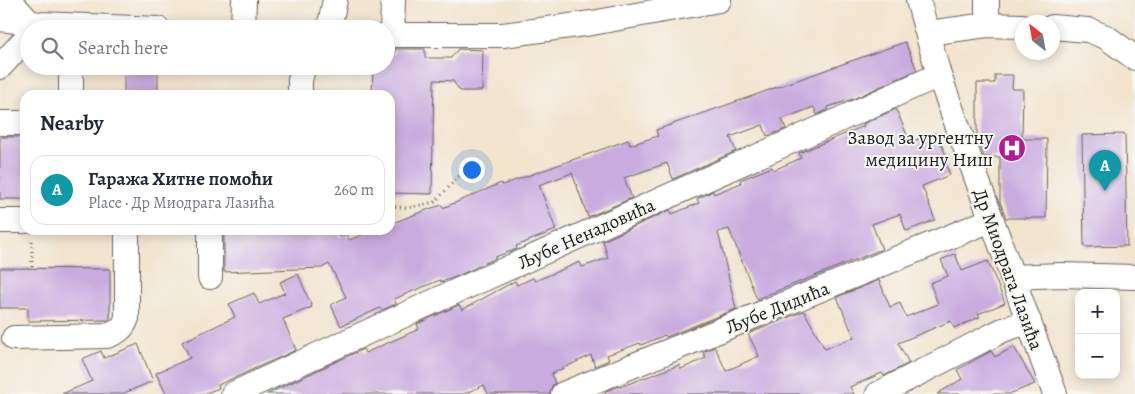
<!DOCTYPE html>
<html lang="en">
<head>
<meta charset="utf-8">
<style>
  body { margin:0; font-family:Alegreya,serif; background:#f2f2f3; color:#1f2937 }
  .controls { position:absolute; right:15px; bottom:15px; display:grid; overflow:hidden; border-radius:10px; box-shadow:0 2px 12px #0003 }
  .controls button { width:45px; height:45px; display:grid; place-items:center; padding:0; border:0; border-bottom:1px solid #e0e1e3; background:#fff; color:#1f2937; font:25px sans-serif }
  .compass { position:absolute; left:1015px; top:15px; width:45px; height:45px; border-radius:50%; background:#fff; box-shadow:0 2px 12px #0003; rotate:329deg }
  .you { position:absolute; left:471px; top:169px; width:18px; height:18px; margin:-12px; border:4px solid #fff; border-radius:50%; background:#1a73e8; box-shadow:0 0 0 8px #1a73e833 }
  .badge { display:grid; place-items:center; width:32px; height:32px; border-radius:50%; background:#ea580c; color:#fff; font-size:16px; font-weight:700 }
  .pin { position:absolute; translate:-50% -41px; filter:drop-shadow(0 1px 2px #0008) }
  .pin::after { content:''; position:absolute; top:26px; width:18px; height:15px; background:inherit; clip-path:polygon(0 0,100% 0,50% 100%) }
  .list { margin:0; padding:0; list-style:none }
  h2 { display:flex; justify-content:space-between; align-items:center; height:65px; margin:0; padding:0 20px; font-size:21px }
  h2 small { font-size:16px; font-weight:400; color:#747a83 }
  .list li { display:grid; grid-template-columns:32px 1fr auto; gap:15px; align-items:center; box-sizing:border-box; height:70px; margin:0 10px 10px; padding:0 10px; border:1px solid #e0e1e3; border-radius:15px }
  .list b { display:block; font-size:19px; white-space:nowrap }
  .list p { margin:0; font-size:16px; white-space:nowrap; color:#747a83 }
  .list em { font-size:16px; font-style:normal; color:#747a83 }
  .icon { flex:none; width:28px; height:28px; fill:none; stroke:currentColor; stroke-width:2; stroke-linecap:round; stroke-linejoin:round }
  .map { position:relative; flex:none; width:1135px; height:394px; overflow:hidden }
  .search { position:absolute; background:#fff; box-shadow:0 2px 12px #0003; left:20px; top:20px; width:375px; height:55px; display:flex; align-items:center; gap:12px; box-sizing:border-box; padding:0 18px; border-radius:28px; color:#747a83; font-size:19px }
  .panel { position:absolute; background:#fff; box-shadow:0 2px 12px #0003; left:20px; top:90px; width:375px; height:145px; border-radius:15px }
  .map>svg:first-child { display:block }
</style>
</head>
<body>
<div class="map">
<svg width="1135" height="394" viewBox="0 0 1135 394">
  <rect width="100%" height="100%" fill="#f6f6f2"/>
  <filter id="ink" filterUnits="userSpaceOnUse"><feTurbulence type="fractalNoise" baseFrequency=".02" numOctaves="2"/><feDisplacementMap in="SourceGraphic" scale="10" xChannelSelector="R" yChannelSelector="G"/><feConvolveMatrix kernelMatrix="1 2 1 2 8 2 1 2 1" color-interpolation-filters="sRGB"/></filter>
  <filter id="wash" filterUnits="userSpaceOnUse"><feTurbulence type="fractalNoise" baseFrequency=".0096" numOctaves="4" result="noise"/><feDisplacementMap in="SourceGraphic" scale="20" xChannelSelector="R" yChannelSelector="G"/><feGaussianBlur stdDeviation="1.12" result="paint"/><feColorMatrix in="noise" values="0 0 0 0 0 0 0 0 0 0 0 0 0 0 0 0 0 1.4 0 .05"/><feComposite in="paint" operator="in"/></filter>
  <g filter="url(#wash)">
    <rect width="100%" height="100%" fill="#f2e4cd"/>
    <g id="blocks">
      <path fill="#c9abdf" d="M905 42 917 70 853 99 828 107 829 109 817 115 814 107 782 119 786 129 767 136 763 125 730 137 736 151 673 179 667 163 624 178 632 198 588 217 572 173 539 185 556 230 516 246 517 249 495 257 496 258 458 276 441 282 440 280 394 299 396 304 382 310 380 308 341 326 331 305 346 297 329 264 322 268 224 272V230H337L340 237 346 234 349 240 375 230H390V224L432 208 442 205 443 208 501 183 502 185 628 140 630 145 658 136 656 130Z
        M395 49H425V58H451L458 49 483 50 482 91H460L453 81 434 80 432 194 390 193V95H372L373 66H386V54H395Z
        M124 66H158V95H124Z
        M995 75H1013L1012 89H1023L1022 139H1047L1046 218H1006L1000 202V157H984L977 138V83H995Z
        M896 109 910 142 937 133 946 156 943 157 950 175 922 186 935 220 906 231 900 214 872 224 882 249 757 299 729 229 718 232 736 309 666 337 665 335 641 345 640 343 607 355 609 360 595 366 591 355 551 374 555 383 552 386 550 394H488L484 385 464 394H267L363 349 365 353 419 329 417 324 459 305 462 310 515 281 517 285 533 278 535 281 580 262 582 267 608 258 603 241 670 210 672 214 699 203 697 199 713 191 714 194 741 183 740 180 772 167 774 170 801 158 799 153 864 126 863 124Z
        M1125 134 1127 246 1084 247 1082 135Z
        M0 137H25V199H0Z
        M955 254 962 271 988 261 1005 303 978 314 980 317 954 328 951 321 898 343 909 363 884 376 882 373 850 387 854 394H605L606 391 620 386V387L679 365 681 369 706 358 703 352 715 347 726 371 759 356 748 334 804 311 825 349 854 337 837 297 879 280 890 307 900 303 906 317 938 304 930 283 948 276 941 260Z
        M0 268 110 269V320L28 321V308H0Z
        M298 274 312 307 283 319 296 350 218 385 219 388 203 394H166L156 373 190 358 182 342 235 317 229 304 254 293 259 304 285 293 280 282Z
        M138 344 153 381 122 394H62L92 381 82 359 101 351 104 358Z
        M1014 347 1035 384 1009 394H937L962 379 957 370 991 351 995 357Z"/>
    </g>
  </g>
  <g filter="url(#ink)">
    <use href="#blocks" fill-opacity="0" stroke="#67625a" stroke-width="1"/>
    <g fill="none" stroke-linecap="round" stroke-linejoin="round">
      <g stroke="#67625a" stroke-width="26">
        <path id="minor" d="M9 0 29 22
          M918 0 939 75 1055 394
          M987 0V25
          M0 19 40 24 158 29
          M1052 27 1088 30 1106 37 1135 58
          M243 29 244 0
          M329 29 335 0
          M928 33 987 25 1022 26
          M386 35H503L592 23 719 0
          M392 35 393 0
          M71 66V95
          M0 67 29 35
          M300 95V80L304 66
          M0 123H25
          M0 221H25
          M210 230V277
          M1012 277 1061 275 1135 277
          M14 338 107 336C118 332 123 329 127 318V230
          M233 394 439 299 939 75
          M563 394 991 220
          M878 394 985 339 1003 330 1029 321"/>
      </g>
      <path stroke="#67625a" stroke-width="3" stroke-dasharray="1 4" stroke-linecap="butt" d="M390 206 407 208 435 202 472 162
        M32 267V238"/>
      <use href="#minor" stroke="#fff" stroke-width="24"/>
    </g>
  </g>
  <defs>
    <g id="hospital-disc" transform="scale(1.4375)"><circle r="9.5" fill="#b5179e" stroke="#f6f6f2"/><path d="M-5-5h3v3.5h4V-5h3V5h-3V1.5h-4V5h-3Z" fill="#fff"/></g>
  </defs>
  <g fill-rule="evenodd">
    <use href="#hospital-disc" x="1012" y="148"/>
  </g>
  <g text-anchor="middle" stroke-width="4" stroke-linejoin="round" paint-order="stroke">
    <g font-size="19" fill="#1c1c1c" stroke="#f6f6f2" text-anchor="end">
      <text x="993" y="144">Завод за ургентну<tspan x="993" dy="22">медицину Ниш</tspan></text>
    </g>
    <g font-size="19" fill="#1c1c1c" stroke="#f6f6f2">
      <text transform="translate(586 233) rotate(-24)" y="7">Љубе Ненадовића</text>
      <text transform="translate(1009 269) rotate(70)" y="7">Др Миодрага Лазића</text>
      <text transform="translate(777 307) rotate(-22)" y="7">Љубе Дидића</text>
    </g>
  </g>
</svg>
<div class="controls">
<button>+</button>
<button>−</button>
</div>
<svg class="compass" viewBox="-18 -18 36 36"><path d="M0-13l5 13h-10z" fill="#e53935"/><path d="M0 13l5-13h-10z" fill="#747a83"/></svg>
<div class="you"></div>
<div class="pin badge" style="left:1105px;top:191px;background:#0f9aa8">A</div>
<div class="search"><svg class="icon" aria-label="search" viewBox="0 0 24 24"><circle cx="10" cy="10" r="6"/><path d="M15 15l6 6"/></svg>Search here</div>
<section class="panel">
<h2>Nearby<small></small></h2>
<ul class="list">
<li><span class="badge" style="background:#0f9aa8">A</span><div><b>Гаража Хитне помоћи</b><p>Place · Др Миодрага Лазића</p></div><em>260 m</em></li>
</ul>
</section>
</div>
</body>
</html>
